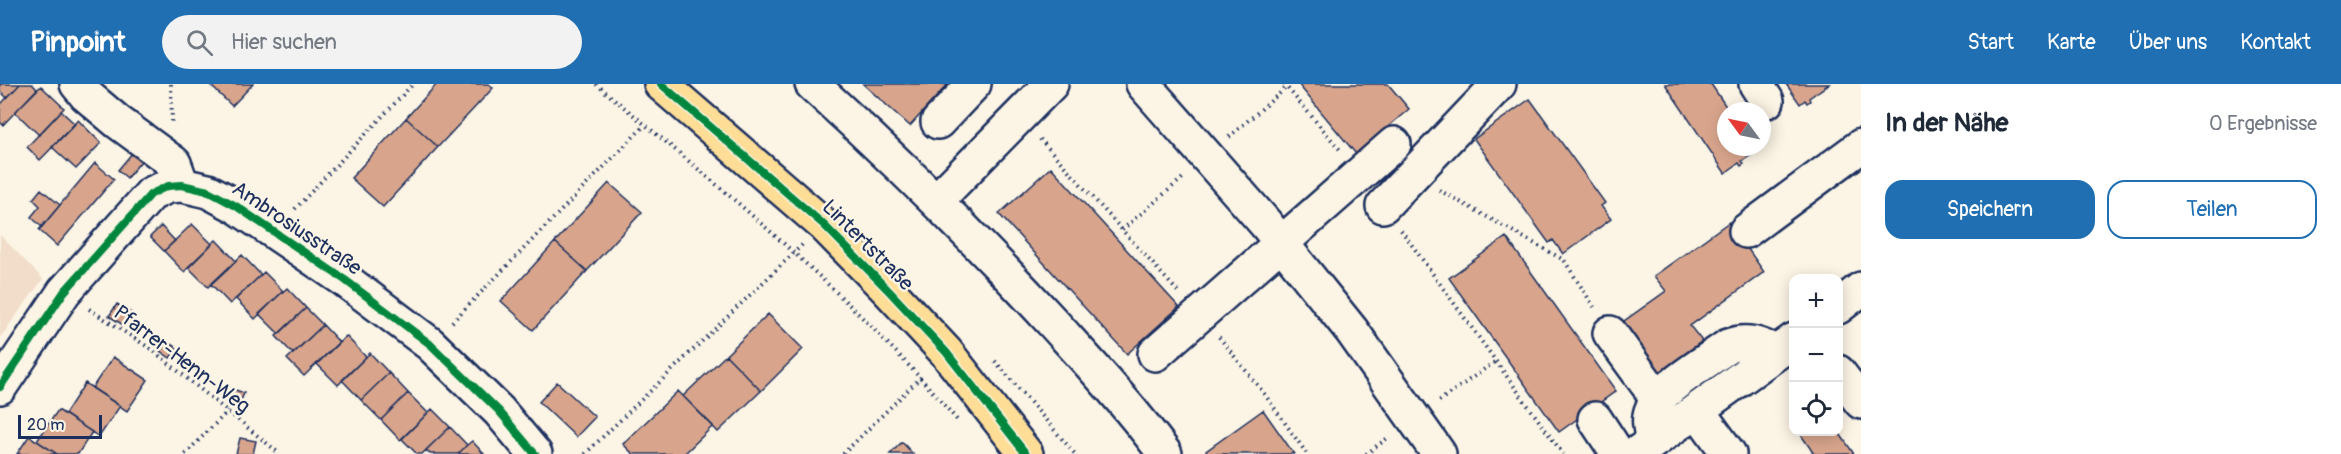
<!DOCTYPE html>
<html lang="de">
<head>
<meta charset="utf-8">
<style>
  body { margin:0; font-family:Pangolin,sans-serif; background:#f2f2f3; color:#1f2937 }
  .controls { position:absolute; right:18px; bottom:18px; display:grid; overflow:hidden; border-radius:12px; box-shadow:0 3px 15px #0003 }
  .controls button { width:54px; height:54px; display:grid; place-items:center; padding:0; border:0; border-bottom:2px solid #e0e1e3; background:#fff; color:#1f2937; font:30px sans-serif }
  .compass { position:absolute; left:1717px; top:18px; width:54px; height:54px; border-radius:50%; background:#fff; box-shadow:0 3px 15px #0003; rotate:303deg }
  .scale { position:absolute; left:18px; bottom:15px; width:84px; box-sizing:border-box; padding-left:6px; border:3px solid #1b2f5e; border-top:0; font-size:16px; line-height:21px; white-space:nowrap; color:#1b2f5e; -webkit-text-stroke:4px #fcf5e5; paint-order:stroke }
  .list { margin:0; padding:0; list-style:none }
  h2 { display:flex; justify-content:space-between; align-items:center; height:78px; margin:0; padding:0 24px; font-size:26px }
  h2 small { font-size:20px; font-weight:400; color:#747a83 }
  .actions { display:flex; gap:12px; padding:18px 24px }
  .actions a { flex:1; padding:14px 0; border:2px solid #1f6fb2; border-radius:18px; text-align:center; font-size:21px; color:#1f6fb2 }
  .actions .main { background:#1f6fb2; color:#fff }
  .icon { flex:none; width:33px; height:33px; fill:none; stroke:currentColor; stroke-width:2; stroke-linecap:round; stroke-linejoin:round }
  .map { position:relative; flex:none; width:1861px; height:370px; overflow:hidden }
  header { display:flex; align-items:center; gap:36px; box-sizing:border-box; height:84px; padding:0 30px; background:#1f6fb2; color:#fff }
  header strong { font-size:28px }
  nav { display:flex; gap:33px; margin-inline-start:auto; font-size:21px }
  .search { width:420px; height:54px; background:#f2f2f3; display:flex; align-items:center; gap:15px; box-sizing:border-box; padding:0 21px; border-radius:33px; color:#747a83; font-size:22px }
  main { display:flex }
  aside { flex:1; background:#fff }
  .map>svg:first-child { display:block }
</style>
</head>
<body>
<header>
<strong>Pinpoint</strong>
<div class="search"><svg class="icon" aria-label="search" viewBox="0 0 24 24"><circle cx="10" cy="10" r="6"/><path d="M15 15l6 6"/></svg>Hier suchen</div>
<nav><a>Start</a><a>Karte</a><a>Über uns</a><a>Kontakt</a></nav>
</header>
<main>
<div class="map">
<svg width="1861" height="370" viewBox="0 0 1861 370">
  <rect width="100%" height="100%" fill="#fcf5e5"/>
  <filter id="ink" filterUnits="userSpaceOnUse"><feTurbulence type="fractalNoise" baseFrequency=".0167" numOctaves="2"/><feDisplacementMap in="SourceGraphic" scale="12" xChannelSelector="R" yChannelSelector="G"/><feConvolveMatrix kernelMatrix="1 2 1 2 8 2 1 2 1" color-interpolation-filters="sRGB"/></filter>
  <g filter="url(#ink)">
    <path fill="#f1ddca" d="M0 151 43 195 0 254Z"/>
    <path fill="#d8a58c" stroke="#1b2f5e" stroke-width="1.5" d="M0 0H20L7 14 0 7Z
      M20 0H32L37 5 3 41 0 38V21Z
      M209 0H253L232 22Z
      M437 0H489L493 4 438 63 406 34Z
      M863 0H948L910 42Z
      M1298 0H1388L1409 25 1356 70Z
      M1665 0H1711L1729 27H1726V63H1753L1756 68 1742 77 1744 80 1741 82 1739 79 1725 89Z
      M1786 0H1829L1809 14 1810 17 1807 19 1805 16 1800 20Z
      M41 2 64 24 39 51 15 28Z
      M1530 15 1605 119 1601 122 1611 135 1563 170 1553 156 1549 159 1474 55Z
      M61 27 75 40 40 76 27 63Z
      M406 34 438 63 383 123 351 94Z
      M78 36 101 59 76 85 52 63Z
      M133 68 142 76 127 94 118 86Z
      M95 79 114 95 57 162 39 146Z
      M1051 83 1179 223 1127 270 999 130Z
      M609 99 642 128 587 187 555 158Z
      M41 105 60 121 42 143 31 133 40 122 33 115Z
      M1729 138 1764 188 1690 242 1702 257 1653 293 1617 242 1666 207 1654 192Z
      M192 140 212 160 184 188 164 167Z
      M161 142 175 157 164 167 150 153Z
      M1506 153 1616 307 1559 348 1449 194Z
      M216 156 236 177 208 203 188 183Z
      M555 158 587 187 533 246 501 217Z
      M242 171 261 191 230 220 211 200Z
      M264 188 283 207 255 235 236 215Z
      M287 204 306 224 279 250 259 230Z
      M117 220 131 229 123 241 109 232Z
      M306 224 323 241 293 270 276 252Z
      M768 230 803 265 761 307 726 271Z
      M323 241 339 258 304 292 287 275Z
      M346 252 366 273 338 301 317 280Z
      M167 258 177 264 170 274 160 267Z
      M370 269 389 289 361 316 342 296Z
      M726 271 761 307 718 348 683 312Z
      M113 273 148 296 127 327 92 304Z
      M389 289 408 309 381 336 361 316Z
      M557 298 595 333 576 353 539 318Z
      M85 299 120 322 99 353 65 330Z
      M230 304 244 309 239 322 225 317Z
      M678 307 713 342 684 370H633L623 360Z
      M408 309 428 329 400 356 381 336Z
      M432 325 450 343 422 370H417L402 355Z
      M58 326 92 348 78 370H57L37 357Z
      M1263 326 1294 370H1208L1206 367Z
      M450 343 467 361 458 370H430L426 366Z
      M1838 347 1854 370H1814L1799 348Z
      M29 352 37 357 57 370H17Z
      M240 354 256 357 253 370H236Z
      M472 357 484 370H458L467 361Z
      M902 358 913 370H890Z"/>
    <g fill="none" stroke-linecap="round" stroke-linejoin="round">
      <g stroke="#1b2f5e" stroke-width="38">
        <path id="minor" d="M77 0 86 11 118 38 174 79 182 101
          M812 0C897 77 978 157 1055 241 1093 283 1132 325 1165 370
          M1143 0 1266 140 1352 247 1439 370
          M1756 0 1767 17
          M938 38 974 0
          M936 117 1051 0
          M1383 122 1499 0
          M1746 147 1861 62
          M1838 223 1861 205
          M1610 249 1658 315
          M1155 270 1394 60
          M1838 288 1861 318
          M0 303 64 208 151 110 168 102 182 101 208 107 236 122 345 196 430 260 499 327 535 370
          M1697 326 1729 370
          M1595 335 1618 370
          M1653 357C1651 346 1647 336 1652 325 1659 305 1709 276 1728 262 1747 255 1758 260 1776 268
          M1636 370 1794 256"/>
      </g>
      <g stroke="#1b2f5e" stroke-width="38">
        <path id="major" d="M661 0 824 141 889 207 946 268 1026 370"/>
      </g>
      <path stroke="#1b2f5e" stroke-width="4" stroke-dasharray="1.5 4.5" stroke-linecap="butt" d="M171 0 172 39
        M596 0C723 105 851 210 957 336
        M1284 0 1342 68
        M1229 53 1287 3
        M1040 55 1180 210
        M1439 106 1564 176 1594 223
        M295 125 413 0
        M1122 146 1185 92
        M1401 146 1563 370
        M89 225 151 265 280 370
        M452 238 645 41
        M1219 253 1263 308 1307 370
        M995 277 1075 370
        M1439 317 1496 277
        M185 370 228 327
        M585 370 803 160
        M843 370 921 293
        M1366 370 1389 353"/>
      <use href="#minor" stroke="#fcf5e5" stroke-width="33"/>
      <use href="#major" stroke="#fedd96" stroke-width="33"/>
      <g stroke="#fcf5e5" stroke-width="11">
        <path id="cycleway" d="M661 0 824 141 889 207 946 268 1026 370
          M0 303 64 208 151 110 168 102 182 101 208 107 236 122 345 196 430 260 499 327 535 370"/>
      </g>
      <use href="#cycleway" stroke="#00873e" stroke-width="8"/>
    </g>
  </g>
  <g text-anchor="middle" stroke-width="5" stroke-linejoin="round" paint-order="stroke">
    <g font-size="21" fill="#1b2f5e" stroke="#fcf5e5">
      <text transform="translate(297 144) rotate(34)" y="7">Ambrosiusstraße</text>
      <text transform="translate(868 161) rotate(45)" y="7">Lintertstraße</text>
      <text transform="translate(182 275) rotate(37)" y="7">Pfarrer-Henn-Weg</text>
    </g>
  </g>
</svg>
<div class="controls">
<button>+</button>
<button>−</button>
<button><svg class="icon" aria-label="locate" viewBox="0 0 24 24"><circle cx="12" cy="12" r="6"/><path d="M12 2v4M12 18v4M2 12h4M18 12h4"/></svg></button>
</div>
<svg class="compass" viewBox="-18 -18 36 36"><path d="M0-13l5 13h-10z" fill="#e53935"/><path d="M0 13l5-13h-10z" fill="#747a83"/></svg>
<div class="scale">20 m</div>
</div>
<aside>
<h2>In der Nähe<small>0 Ergebnisse</small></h2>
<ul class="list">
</ul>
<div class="actions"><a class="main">Speichern</a><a>Teilen</a></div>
</aside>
</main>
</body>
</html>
